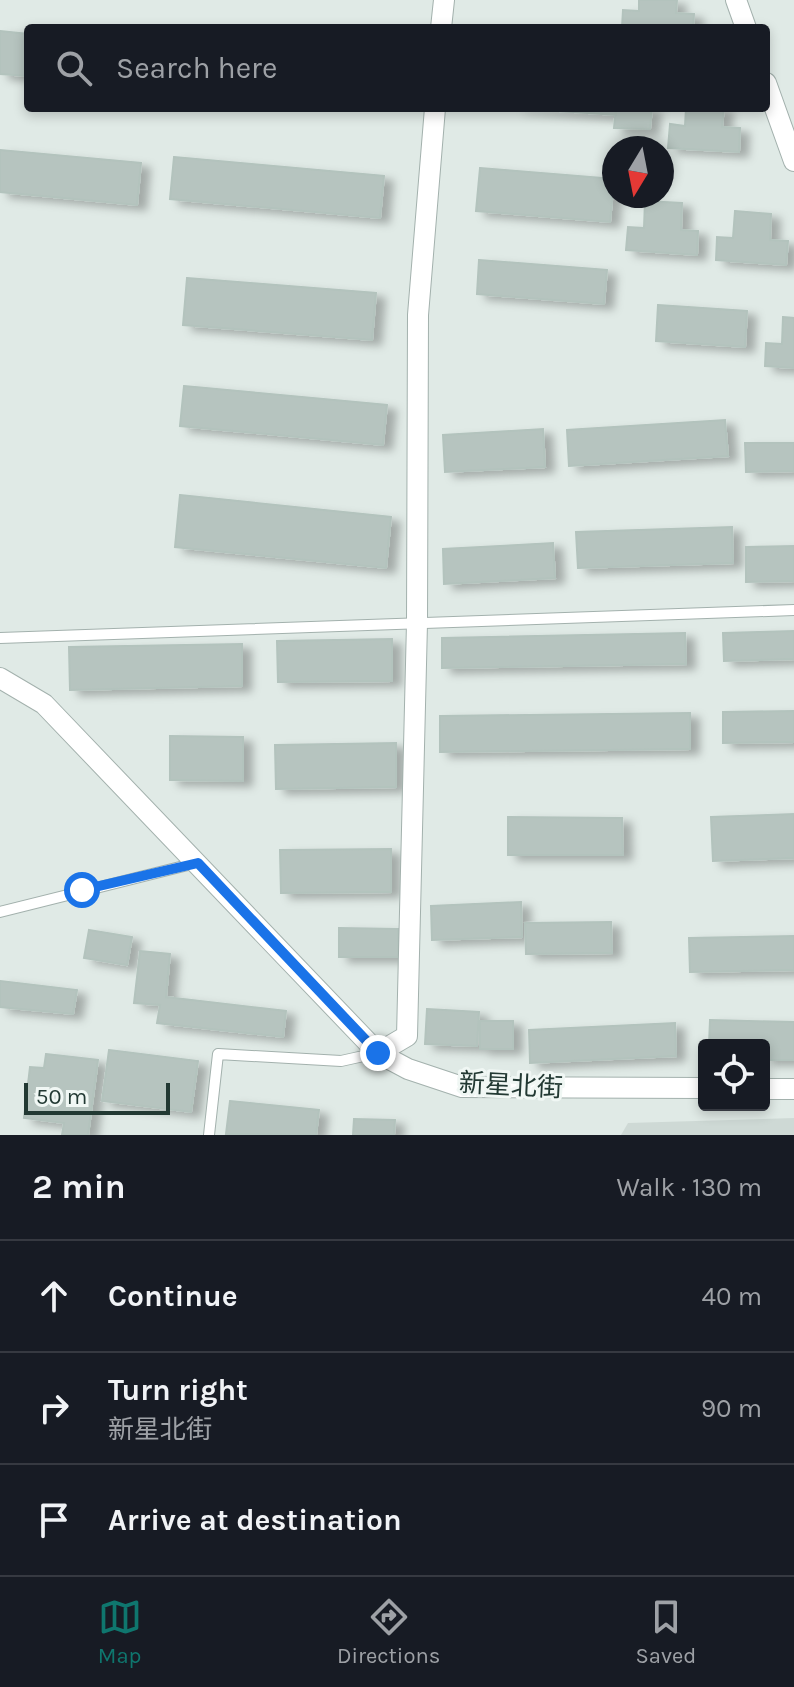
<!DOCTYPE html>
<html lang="en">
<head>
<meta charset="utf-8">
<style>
  body { margin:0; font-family:Karla,"Noto Sans SC",sans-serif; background:#20242c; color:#f1f3f6 }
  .controls { position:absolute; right:24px; bottom:24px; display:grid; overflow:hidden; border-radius:8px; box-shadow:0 4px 12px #0003 }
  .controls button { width:72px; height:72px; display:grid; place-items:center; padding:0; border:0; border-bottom:2px solid #363941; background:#171b24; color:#f1f3f6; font:40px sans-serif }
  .compass { position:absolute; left:602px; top:136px; width:72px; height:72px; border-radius:50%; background:#171b24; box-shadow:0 4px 12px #0003; rotate:190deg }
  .scale { position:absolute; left:24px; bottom:20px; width:146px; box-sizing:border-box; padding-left:8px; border:4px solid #223933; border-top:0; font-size:22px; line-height:28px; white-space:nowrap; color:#223933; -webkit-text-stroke:6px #f0f7f4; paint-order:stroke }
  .stop { position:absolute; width:24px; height:24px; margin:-18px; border:6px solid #1a73e8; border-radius:50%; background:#fff }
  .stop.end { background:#1a73e8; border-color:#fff; box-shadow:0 2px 8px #0008 }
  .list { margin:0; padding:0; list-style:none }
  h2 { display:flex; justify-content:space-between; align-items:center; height:104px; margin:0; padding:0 32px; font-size:34px }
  h2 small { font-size:26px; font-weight:400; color:#9ea1a6 }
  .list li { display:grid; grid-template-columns:52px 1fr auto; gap:24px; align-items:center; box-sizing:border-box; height:112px; padding:0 32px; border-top:2px solid #363941 }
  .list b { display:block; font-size:30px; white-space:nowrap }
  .list p { margin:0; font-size:26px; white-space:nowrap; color:#9ea1a6 }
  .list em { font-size:26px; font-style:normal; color:#9ea1a6 }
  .icon { flex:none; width:44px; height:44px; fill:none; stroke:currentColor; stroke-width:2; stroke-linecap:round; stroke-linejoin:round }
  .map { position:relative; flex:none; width:794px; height:1135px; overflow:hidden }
  .search { position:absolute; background:#171b24; box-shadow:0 4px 12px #0003; left:24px; right:24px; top:24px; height:88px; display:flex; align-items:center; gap:20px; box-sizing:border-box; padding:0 28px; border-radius:8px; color:#9ea1a6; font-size:30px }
  .sheet { height:440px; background:#171b24 }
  nav { display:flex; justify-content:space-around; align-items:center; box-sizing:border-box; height:112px; border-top:2px solid #363941; background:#171b24; font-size:22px; color:#9ea1a6 }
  nav a { display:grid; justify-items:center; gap:4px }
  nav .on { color:#0f766e }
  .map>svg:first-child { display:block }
</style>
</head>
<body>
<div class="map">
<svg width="794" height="1135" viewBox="0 0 794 1135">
  <defs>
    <filter id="shadow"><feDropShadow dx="9" dy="5" stdDeviation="4" flood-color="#0004"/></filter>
  </defs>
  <rect width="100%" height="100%" fill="#e0eae6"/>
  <path fill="#ced9d5" d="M794 1118V1135H621L628 1123Z"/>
  <path fill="#b6c4bf" stroke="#b3c3bd" stroke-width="2" filter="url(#shadow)" d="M639 0H677L676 13 694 14 693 28H622L623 10 639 11Z
    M0 31 28 34V76L0 74Z
    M515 108H616V115Z
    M616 108H652L650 129 614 128Z
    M686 108H724L722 127 740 128 739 152 668 148 670 124 685 126Z
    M0 150 141 163 137 205 0 192Z
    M174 157 384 176 380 218 170 199Z
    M480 168 614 179 610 222 476 211Z
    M645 201 682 203 681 230 698 231 697 255 626 250 628 227 644 228Z
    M735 211 771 214 770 240 788 241 786 265 716 260 717 237 733 238Z
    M479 260 607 270 604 304 477 294Z
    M187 278 376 293 372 340 183 325Z
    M658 305 747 311 745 347 656 341Z
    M783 317 794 318V368L765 366 766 343 782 344Z
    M184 386 387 405 383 445 180 426Z
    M725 420 728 456 569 466 567 430Z
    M543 429 545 467 445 472 443 435Z
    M745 443H794V471L746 472Z
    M180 495 391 517 386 568 175 547Z
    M732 527 733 563 578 568 576 532Z
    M553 543 555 578 444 584 443 549Z
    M794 546V581L746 582V547Z
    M794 631V659L724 661 723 633Z
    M685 633 686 664 442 668V638Z
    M392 639V681L278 682 277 641Z
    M242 644V686L70 690 69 647Z
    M794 711V742L723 743V712Z
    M690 713V749L440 752V716Z
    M170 736 243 737V781L170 780Z
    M396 743V787L276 789 275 745Z
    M794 814V858L713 861 711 817Z
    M508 817 622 818 623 855H508Z
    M391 849V892L281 893 280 850Z
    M521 902 522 937 432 940 431 906Z
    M611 922 612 953 526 954 525 923Z
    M339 928 398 929V957H339Z
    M89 930 132 937 127 965 84 958Z
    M794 936V970L690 972 689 938Z
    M140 951 170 954 166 997 286 1011 283 1037 157 1023 160 1005 134 1003Z
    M0 981 77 990 73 1014 0 1007Z
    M427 1009 479 1012 477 1046 425 1044Z
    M710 1020 794 1022V1060H764V1045H709Z
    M480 1021H513V1049H480Z
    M675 1023 676 1056 530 1063 529 1030Z
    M109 1050 198 1061 191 1112 102 1101Z
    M46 1054 98 1060 88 1135H62L64 1123 24 1118 30 1067 44 1068Z
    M230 1101 319 1110 316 1135 226 1134Z
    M354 1119 395 1120 394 1135H353Z"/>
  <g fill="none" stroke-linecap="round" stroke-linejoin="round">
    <g stroke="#a3b1ad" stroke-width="12">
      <path id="lane" d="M0 638 794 610
        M0 912 196 863
        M209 1135 218 1054 341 1061 377 1053"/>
    </g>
    <g stroke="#a3b1ad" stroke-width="22">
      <path id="street" d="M736 0 746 28
        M441 28 444 0
        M766 83 794 161
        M0 678 44 704 378 1053 408 1069 462 1087 704 1088
        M378 1053 407 1036 417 623 418 315 435 108
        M764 1089H794"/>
    </g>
    <use href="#lane" stroke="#fff" stroke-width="10"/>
    <use href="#street" stroke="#fff" stroke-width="20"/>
  </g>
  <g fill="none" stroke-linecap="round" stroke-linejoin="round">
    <path stroke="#1a73e8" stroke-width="10" d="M82 890 198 863 378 1053"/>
  </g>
  <g text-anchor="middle" stroke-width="6" stroke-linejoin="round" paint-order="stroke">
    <g font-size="26" fill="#223933" stroke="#f0f7f4">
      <text transform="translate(511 1085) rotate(3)" y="9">新星北街</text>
    </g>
  </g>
</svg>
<div class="controls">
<button><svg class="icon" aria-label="locate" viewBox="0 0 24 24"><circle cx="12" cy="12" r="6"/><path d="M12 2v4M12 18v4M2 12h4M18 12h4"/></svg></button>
</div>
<svg class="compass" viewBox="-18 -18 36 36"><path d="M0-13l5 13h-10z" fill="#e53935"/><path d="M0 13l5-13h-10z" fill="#9ea1a6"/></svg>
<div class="scale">50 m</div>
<div class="stop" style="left:82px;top:890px"></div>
<div class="stop end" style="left:378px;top:1053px"></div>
<div class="search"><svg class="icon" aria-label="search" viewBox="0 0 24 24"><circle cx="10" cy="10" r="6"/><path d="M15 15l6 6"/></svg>Search here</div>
</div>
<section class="sheet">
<h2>2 min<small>Walk · 130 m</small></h2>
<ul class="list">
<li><svg class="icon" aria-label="ahead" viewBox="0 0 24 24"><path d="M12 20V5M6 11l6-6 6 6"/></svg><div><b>Continue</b></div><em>40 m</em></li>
<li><svg class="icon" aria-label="right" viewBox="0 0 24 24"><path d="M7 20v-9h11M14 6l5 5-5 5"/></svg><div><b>Turn right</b><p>新星北街</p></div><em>90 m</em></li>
<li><svg class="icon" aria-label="arrive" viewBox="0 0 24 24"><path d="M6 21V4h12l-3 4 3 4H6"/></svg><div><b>Arrive at destination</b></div></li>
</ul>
</section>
<nav>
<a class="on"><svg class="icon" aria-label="map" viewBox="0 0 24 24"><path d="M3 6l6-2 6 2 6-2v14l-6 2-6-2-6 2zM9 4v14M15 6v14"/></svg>Map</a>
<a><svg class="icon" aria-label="directions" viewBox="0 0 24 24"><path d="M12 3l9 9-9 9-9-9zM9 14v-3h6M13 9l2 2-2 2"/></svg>Directions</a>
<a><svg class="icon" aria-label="saved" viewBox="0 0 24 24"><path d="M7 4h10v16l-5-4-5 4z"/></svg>Saved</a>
</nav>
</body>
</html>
